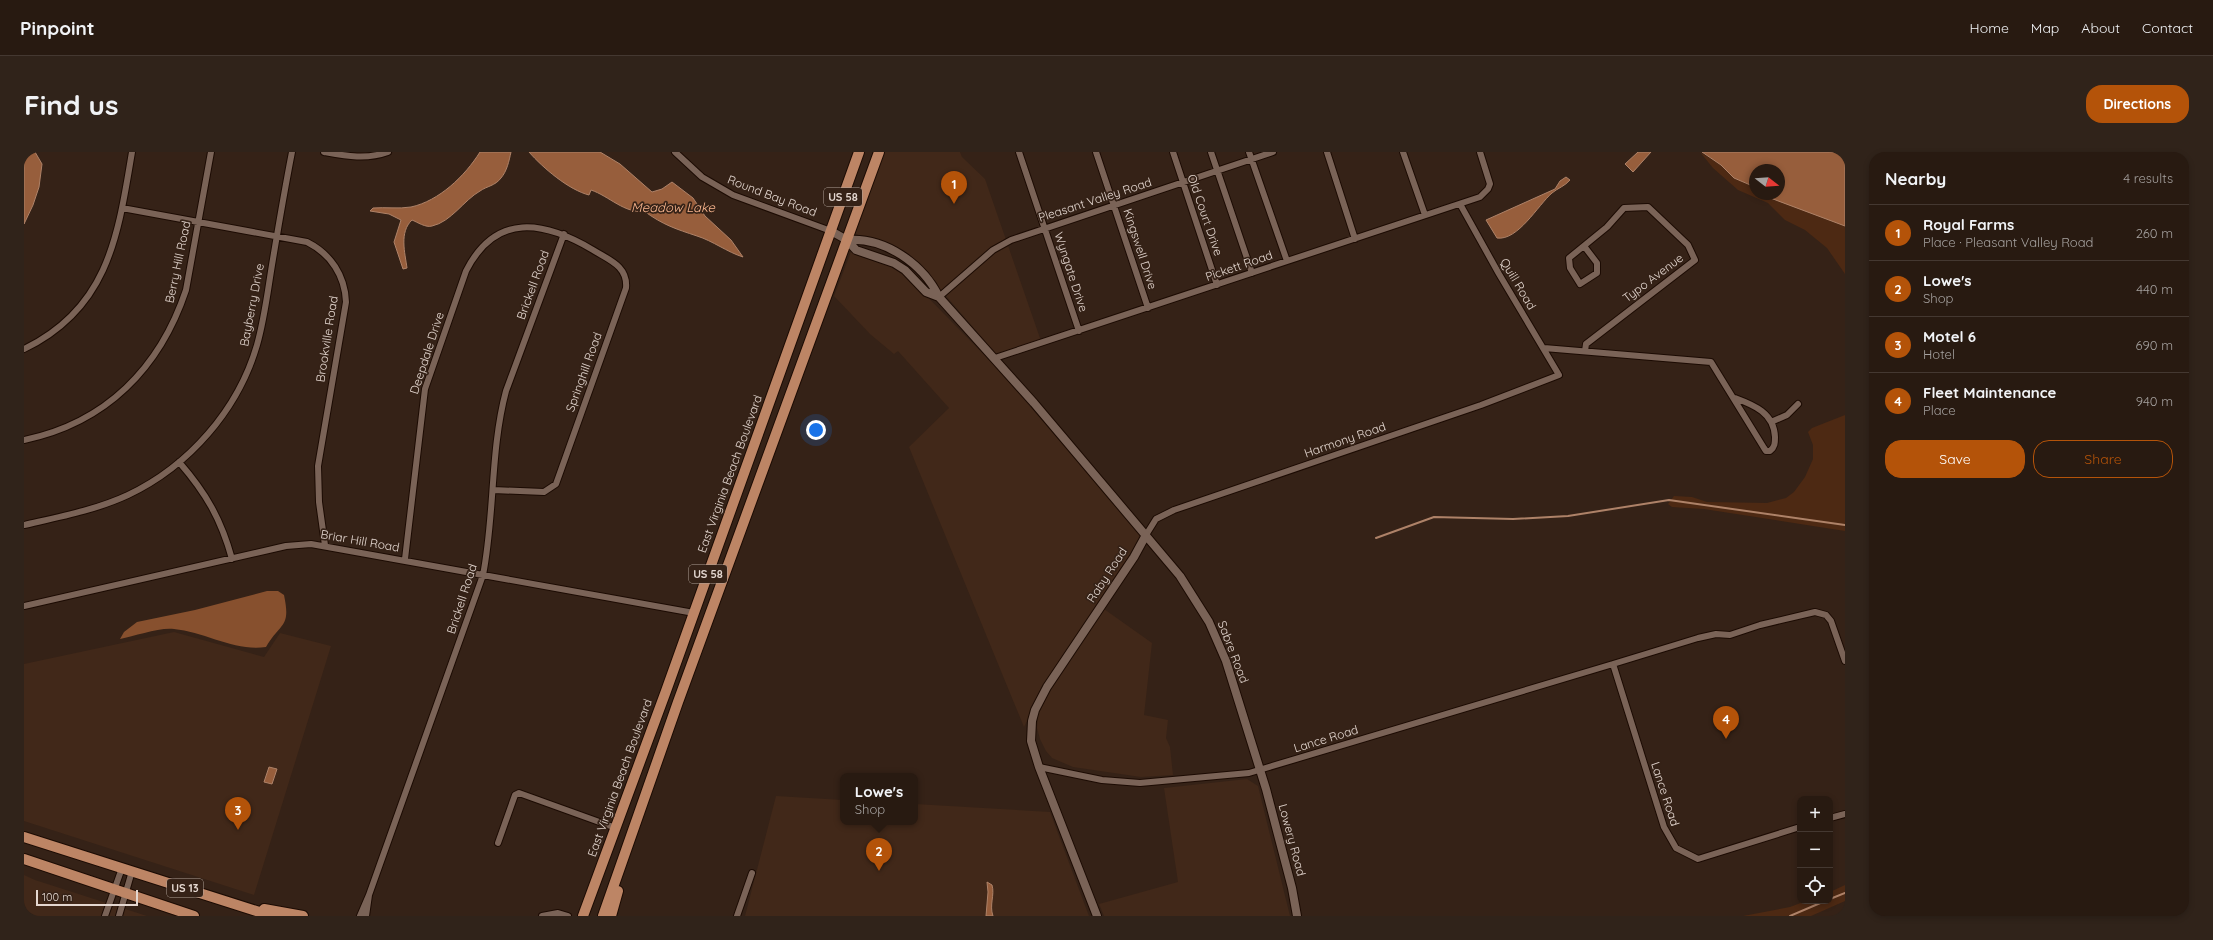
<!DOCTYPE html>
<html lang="en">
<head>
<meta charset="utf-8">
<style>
  body { margin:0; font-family:Quicksand,sans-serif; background:#30231a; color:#f1f3f6 }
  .controls { position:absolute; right:12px; bottom:12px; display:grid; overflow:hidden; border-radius:8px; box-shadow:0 2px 6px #0003 }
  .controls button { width:36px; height:36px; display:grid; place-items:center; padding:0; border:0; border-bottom:1px solid #443831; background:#281a11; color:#f1f3f6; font:20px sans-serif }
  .compass { position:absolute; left:1725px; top:12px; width:36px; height:36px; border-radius:50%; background:#281a11; box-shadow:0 2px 6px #0003; rotate:107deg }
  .scale { position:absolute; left:12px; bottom:10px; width:102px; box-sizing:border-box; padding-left:4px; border:2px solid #e4d7d0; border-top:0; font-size:11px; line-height:14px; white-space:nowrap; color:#e4d7d0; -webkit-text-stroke:3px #352217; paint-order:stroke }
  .you { position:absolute; left:792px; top:278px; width:14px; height:14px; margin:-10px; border:3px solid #fff; border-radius:50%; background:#1a73e8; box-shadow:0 0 0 6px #1a73e833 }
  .badge { display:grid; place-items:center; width:26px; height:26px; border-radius:50%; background:#b45309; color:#fff; font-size:13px; font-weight:700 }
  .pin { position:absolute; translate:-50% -33px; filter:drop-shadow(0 1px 2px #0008) }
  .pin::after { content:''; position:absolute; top:21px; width:14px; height:12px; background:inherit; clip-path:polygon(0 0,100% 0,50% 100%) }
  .popup { position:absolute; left:816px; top:621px; width:78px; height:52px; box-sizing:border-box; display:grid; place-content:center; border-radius:8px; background:#281a11; filter:drop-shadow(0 1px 3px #0005); font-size:13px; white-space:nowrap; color:#a5a19f }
  .popup b { font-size:15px; color:#f1f3f6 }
  .popup::after { content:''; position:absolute; left:50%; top:100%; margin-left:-8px; border:8px solid transparent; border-top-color:#281a11 }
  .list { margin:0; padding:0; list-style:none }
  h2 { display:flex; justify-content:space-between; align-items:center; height:52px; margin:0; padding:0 16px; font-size:17px }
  h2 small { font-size:13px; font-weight:400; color:#a5a19f }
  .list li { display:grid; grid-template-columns:26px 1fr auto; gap:12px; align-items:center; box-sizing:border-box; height:56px; padding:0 16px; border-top:1px solid #443831 }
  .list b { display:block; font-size:15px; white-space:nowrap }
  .list p { margin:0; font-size:13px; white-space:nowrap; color:#a5a19f }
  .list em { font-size:13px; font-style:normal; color:#a5a19f }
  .actions { display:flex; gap:8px; padding:12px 16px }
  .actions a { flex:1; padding:9px 0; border:1px solid #b45309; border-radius:16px; text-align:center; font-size:14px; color:#b45309 }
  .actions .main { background:#b45309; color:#fff }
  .icon { flex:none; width:22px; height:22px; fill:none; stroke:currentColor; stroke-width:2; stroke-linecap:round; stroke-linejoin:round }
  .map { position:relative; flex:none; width:1821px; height:764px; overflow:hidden; border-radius:16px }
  header { display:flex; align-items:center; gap:24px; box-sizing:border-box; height:56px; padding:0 20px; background:#281a11; border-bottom:1px solid #443831 }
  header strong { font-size:19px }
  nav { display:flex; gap:22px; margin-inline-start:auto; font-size:14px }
  .intro { display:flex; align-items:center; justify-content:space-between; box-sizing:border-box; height:96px; padding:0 24px }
  h1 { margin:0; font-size:28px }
  .button { padding:10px 18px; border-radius:16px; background:#b45309; color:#fff; font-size:14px; font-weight:700 }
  main { display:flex; gap:24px; padding:0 24px }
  aside { flex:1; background:#281a11; border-radius:16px; box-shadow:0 2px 6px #0003 }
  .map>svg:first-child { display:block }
</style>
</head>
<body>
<header>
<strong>Pinpoint</strong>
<nav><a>Home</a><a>Map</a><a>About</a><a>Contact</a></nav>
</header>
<div class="intro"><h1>Find us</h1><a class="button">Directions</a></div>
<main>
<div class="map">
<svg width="1821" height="764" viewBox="0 0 1821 764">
  <rect width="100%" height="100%" fill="#352217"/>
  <path fill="#412819" d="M860 0H936L938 5 961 27 1017 189 972 202 917 138 877 99 829 81Z
    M827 100 862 109 881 122 972 215 1118 384 1022 529 1000 575 885 295 925 256 874 199 870 202 846 182 810 144Z
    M1080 457 1128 491 1120 563 1144 568 1142 586 1146 595 1149 623 1117 625 1049 615 1028 606 1022 599 1016 587 1013 576 1014 563 1018 551Z
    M150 480 240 505 256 481 307 494 230 743 0 669V512Z
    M1223 627 1234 634 1266 764H1080L1075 752 1154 730 1140 636Z
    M752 644 819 648V670H891V652L1026 660 1065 764H721Z
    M0 723 11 728 123 764H0Z"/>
  <path fill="#4d2913" d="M1676 0 1697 13 1710 26 1731 35V42H1739L1749 48 1763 51 1821 74V122L1803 96 1781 78 1761 68 1744 51 1714 38 1689 16Z
    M1821 263V379L1680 357 1648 355 1644 352 1650 344 1668 345 1683 350 1743 351 1762 346 1770 340 1781 325 1789 307V293L1784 280 1788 276Z
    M1821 733V749L1787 764H1719L1766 755 1782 749H1806V740Z"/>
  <path fill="#87502e" d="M243 439H254L260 443C267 476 257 470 242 495 212 500 181 480 150 477 136 475 111 484 96 487L100 480 113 470 171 458Z"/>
  <path fill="#975e3c" stroke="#ae8268" d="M0 0H11L18 12 15 35 9 53 0 72Z
    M456 0H487C485 9 483 19 477 26 471 34 463 34 456 39 440 48 427 70 408 74 402 76 393 70 388 68 375 80 381 101 383 116L379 117 370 90 377 68 365 62 346 59 349 56C361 55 375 57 387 55 415 49 441 24 456 0Z
    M505 0H576L596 12 628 40 638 37 648 30 669 46 681 64 707 88 719 105C703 100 689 89 673 84 652 77 639 73 620 59 601 62 585 44 567 38L565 43C545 38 519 16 505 0Z
    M1614 0H1627L1609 20 1601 12Z
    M1678 0H1821V74L1741 44 1739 42H1755V18H1731V35L1710 26 1697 13Z
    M1542 25 1546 28C1541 34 1534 36 1528 41 1514 53 1494 89 1473 86L1462 68 1531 37 1536 29Z
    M245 615 253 617 248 632 240 630Z
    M963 730 968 733C971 743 965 753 969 764H962L964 740Z"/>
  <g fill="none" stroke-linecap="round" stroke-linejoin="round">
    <path stroke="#ae8268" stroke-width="2" d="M1352 386 1410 365 1489 367 1544 364 1645 348 1821 373
      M1806 747 1821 741
      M1766 764 1801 749"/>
    <g stroke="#1c0b03" stroke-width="8">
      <path id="minor" d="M300 0C322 4 342 8 364 0
        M651 0 678 25 709 43 807 79
        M995 0 1055 179
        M1072 0 1124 156
        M1149 0 1193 133
        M1187 0 1228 121
        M1225 0 1263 109
        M1303 0 1331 87
        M1379 0 1401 63
        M98 56 283 90C307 102 321 124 322 150L294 314 295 350 301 393
        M1560 94 1573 111V121L1556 132 1546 116 1545 106 1583 75 1600 56 1624 55 1664 93 1671 108 1562 192 1561 199
        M915 145 969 98 987 88 1249 0
        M1520 196 1687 210 1740 296 1742 299H1746C1751 295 1751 291 1751 285 1750 261 1730 253 1711 246
        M0 197C85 156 94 83 108 0
        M971 206 1456 45 1464 37 1466 32 1456 0
        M1747 270 1763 263 1774 252
        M0 288C82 271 136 216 162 138L187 0
        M155 310C182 341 197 367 208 407
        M0 373C35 365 72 358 104 343 165 314 214 258 233 193 241 165 244 136 249 107 255 71 261 36 268 0
        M1122 383 1132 367 1150 358 1457 253 1535 223 1475 122 1436 52
        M381 407 401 237 442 119C472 60 520 69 569 98 585 108 604 114 602 136L532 332 520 340 469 338
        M0 454 262 394 287 392 670 461
        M1015 615 1078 628 1116 631 1225 621 1589 512
        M1806 666 1821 662
        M1776 675 1674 707 1652 696 1640 675 1589 512 1674 486 1692 482 1706 483 1736 473 1791 460 1802 463 1807 469 1821 509
        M474 691 491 643 495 641 592 676
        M345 743 459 423C471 362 466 299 482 239L540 82
        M81 764 98 716
        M95 764 108 719
        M336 764 345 743 342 764
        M518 764 534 761 544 764
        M713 764 728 721"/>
    </g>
    <g stroke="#1c0b03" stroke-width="10">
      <path id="tertiary" d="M807 79 823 88 832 98 870 111 881 118 902 140 915 145
        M823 88C861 85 899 112 915 145L1010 251 1156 424 1185 470 1202 509 1242 637 1268 736 1273 764
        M1073 764 1015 615 1007 589 1008 569 1011 558 1023 535 1110 405 1122 383"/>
    </g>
    <g stroke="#1c0b03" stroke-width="12">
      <path id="primary" d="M0 685 248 764
        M0 707 170 764
        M240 757 279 764
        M559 764 642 539 835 0
        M579 764 654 550 855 0
        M587 764 594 739"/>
    </g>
    <use href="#minor" stroke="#7a6357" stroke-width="6"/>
    <use href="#tertiary" stroke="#7a6357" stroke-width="8"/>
    <use href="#primary" stroke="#bd8565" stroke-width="10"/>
  </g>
  <g text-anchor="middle" stroke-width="3.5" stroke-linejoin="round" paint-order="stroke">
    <g fill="#352217" stroke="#b0a198" stroke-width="1">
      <rect x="800" y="36" width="38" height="18" rx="3"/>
      <rect x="665" y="413" width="38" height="18" rx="3"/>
      <rect x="143" y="727" width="36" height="18" rx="3"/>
    </g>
    <g font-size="11" font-weight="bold" fill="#e4d7d0">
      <text x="819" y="49">US 58</text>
      <text x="684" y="426">US 58</text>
      <text x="161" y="740">US 13</text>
    </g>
    <g font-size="12" fill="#e4d7d0" stroke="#352217">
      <text transform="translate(748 44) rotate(21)" y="4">Round Bay Road</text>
      <text transform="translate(1071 48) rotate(-18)" y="4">Pleasant Valley Road</text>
      <text transform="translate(1181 63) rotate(71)" y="4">Old Court Drive</text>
      <text transform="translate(1116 97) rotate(72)" y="4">Kingswell Drive</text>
      <text transform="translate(154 110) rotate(-78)" y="4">Berry Hill Road</text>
      <text transform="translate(1215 114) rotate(-19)" y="4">Pickett Road</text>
      <text transform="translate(1047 120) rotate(72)" y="4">Wyngate Drive</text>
      <text transform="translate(1629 126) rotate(-37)" y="4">Typo Avenue</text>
      <text transform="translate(1494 132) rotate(59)" y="4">Quill Road</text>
      <text transform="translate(509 133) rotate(-70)" y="4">Brickell Road</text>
      <text transform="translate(228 153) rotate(-79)" y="4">Bayberry Drive</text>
      <text transform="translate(303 187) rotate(-81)" y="4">Brookville Road</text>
      <text transform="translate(403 201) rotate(-72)" y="4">Deepdale Drive</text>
      <text transform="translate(560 220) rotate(-70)" y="4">Springhill Road</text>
      <text transform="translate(1321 288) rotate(-19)" y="4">Harmony Road</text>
      <text transform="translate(706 322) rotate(-70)" y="4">East Virginia Beach Boulevard</text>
      <text transform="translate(336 389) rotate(10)" y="4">Briar Hill Road</text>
      <text transform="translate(1083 423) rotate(-57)" y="4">Raby Road</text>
      <text transform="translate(438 447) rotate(-72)" y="4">Brickell Road</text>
      <text transform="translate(1209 500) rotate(69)" y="4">Sabre Road</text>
      <text transform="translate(1302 587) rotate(-17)" y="4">Lance Road</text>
      <text transform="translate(596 626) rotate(-70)" y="4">East Virginia Beach Boulevard</text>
      <text transform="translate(1641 642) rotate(72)" y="4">Lance Road</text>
      <text transform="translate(1268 688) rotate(75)" y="4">Lowery Road</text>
    </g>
    <g font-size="13" font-style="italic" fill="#fbb790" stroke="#352217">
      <text x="649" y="60">Meadow Lake</text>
    </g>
  </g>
</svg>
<div class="controls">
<button>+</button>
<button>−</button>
<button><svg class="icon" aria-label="locate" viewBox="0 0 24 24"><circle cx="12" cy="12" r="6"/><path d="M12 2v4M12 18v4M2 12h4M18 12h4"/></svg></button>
</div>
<svg class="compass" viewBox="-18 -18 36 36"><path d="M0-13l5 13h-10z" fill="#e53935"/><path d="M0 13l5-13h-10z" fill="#a5a19f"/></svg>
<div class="scale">100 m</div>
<div class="you"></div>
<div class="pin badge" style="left:930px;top:52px">1</div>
<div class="pin badge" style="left:855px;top:719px">2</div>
<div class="popup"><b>Lowe's</b>Shop</div>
<div class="pin badge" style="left:214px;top:678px">3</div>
<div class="pin badge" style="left:1702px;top:587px">4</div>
</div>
<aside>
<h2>Nearby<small>4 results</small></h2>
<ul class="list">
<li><span class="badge">1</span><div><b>Royal Farms</b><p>Place · Pleasant Valley Road</p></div><em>260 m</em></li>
<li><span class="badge">2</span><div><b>Lowe's</b><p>Shop</p></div><em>440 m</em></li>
<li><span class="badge">3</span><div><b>Motel 6</b><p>Hotel</p></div><em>690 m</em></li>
<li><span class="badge">4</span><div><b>Fleet Maintenance</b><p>Place</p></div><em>940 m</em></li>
</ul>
<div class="actions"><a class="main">Save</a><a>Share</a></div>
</aside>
</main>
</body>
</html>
